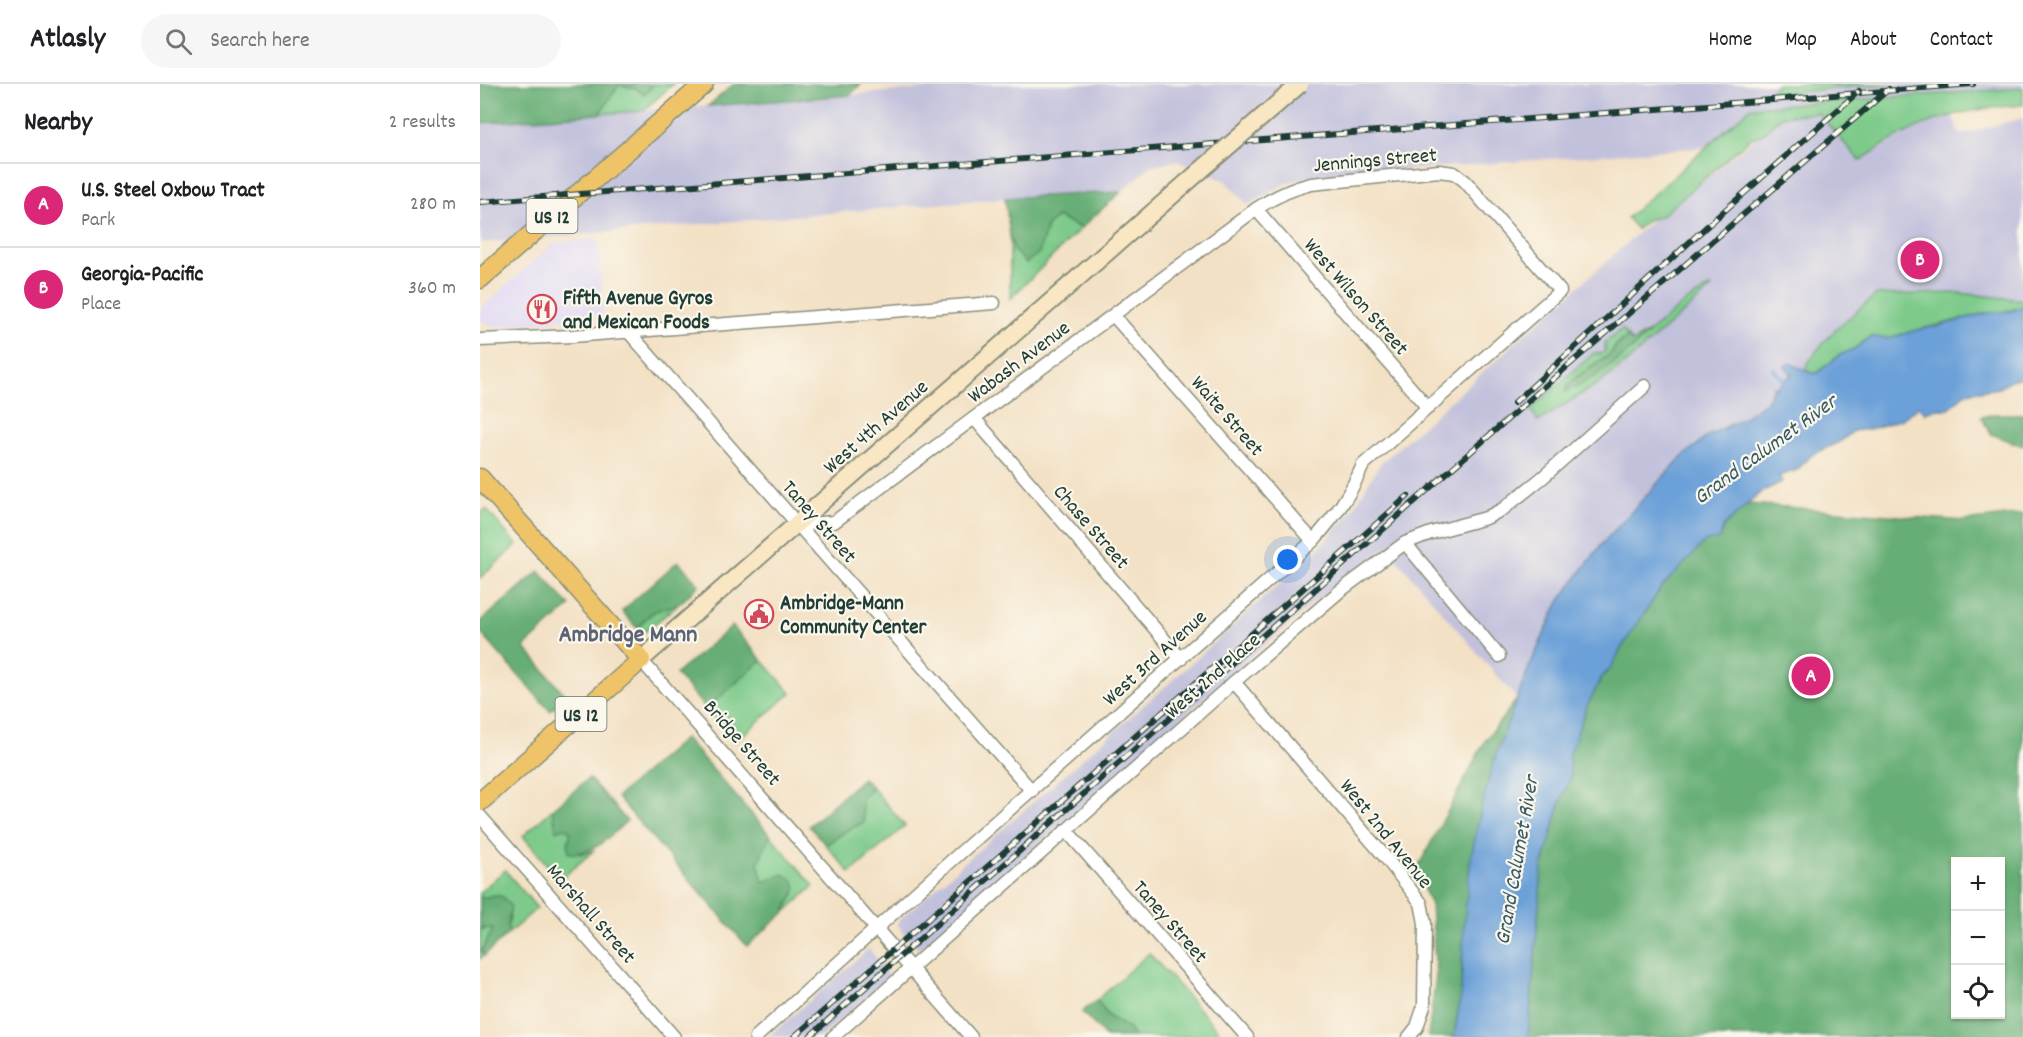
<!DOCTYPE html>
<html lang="en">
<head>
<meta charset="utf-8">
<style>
  body { margin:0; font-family:Dekko,sans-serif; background:#f6f6f6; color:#202124 }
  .controls { position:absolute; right:18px; bottom:18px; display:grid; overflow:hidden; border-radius:0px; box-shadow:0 2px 4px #0004 }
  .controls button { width:54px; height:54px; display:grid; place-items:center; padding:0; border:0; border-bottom:2px solid #e0e0e0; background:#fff; color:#202124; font:30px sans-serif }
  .you { position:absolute; left:808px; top:476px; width:21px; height:21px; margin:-15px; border:4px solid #fff; border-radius:50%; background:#1a73e8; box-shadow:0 0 0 9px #1a73e833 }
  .badge { display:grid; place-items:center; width:39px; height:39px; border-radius:50%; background:#db2777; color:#fff; font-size:20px; font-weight:700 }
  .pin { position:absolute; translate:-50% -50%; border:3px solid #fff; box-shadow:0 2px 6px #0006 }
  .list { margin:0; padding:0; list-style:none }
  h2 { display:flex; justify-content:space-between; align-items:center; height:78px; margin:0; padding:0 24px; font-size:26px }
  h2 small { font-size:20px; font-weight:400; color:#757577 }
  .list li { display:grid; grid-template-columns:39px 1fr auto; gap:18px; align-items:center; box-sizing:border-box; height:84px; padding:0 24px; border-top:2px solid #e0e0e0 }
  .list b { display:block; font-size:22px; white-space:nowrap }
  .list p { margin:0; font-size:20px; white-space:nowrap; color:#757577 }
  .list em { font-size:20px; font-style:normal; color:#757577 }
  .icon { flex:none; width:33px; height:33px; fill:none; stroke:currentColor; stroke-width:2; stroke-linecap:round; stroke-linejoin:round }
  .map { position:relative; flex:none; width:1543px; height:953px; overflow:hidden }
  header { display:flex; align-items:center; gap:36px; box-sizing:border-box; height:84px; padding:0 30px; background:#fff; border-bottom:2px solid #e0e0e0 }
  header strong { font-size:28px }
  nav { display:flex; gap:33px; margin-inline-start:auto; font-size:21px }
  .search { width:420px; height:54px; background:#f6f6f6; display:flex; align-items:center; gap:15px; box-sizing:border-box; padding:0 21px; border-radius:33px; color:#757577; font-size:22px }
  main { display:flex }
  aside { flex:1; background:#fff }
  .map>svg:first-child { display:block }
</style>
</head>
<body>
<header>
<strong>Atlasly</strong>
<div class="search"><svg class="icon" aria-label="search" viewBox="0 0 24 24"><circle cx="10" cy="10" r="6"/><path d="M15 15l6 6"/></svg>Search here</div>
<nav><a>Home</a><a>Map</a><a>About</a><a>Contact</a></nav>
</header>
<main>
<aside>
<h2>Nearby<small>2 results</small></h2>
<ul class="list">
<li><span class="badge">A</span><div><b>U.S. Steel Oxbow Tract</b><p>Park</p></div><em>280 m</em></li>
<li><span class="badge">B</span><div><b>Georgia-Pacific</b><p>Place</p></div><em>360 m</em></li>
</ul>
</aside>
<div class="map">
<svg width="1543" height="953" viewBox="0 0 1543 953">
  <rect width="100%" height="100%" fill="#fbf7ec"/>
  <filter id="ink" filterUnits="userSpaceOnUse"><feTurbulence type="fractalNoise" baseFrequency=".0167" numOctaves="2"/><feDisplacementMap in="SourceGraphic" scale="12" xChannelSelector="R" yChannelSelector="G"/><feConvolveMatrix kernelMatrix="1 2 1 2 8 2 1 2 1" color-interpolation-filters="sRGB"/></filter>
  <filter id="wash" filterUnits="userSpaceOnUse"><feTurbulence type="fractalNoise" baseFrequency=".008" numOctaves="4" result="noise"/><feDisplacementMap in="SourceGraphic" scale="24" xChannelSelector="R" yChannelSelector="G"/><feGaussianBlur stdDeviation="1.35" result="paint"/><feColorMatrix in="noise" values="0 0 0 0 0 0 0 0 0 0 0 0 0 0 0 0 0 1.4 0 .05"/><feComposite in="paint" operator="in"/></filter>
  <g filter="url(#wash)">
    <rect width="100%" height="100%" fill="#f3e1c5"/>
    <path fill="#ddd5f6" d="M118 154 124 231 13 243 0 236V225L74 159Z"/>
    <path fill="#c2c1dc" d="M509 0H1297L1288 9 1413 0H1543V4L1271 23 1228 63 828 93 809 98 768 121 746 97 697 77 672 81 641 108 525 114 0 159V39Z
      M1337 29 1380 76 1443 40 1472 30 1480 51 1543 34V216L1396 211 1355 247 1332 271 1324 286 1309 279 1305 282 1312 290 1296 304 1294 303 1287 317 1260 336 1228 352 1198 377 1121 461 1078 519 1037 615 918 477 909 461 829 522 742 598 439 866 426 853 417 839 426 830 715 576 839 464 872 427 899 381 1175 134 1181 132 1302 32Z
      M389 865 407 887V895L341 953H288Z"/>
    <path fill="#7dca8a" stroke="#4e845f" stroke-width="1.5" d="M174 0H193L163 27 119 30 139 1 155 4 164 10Z
      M1297 0H1413L1287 10Z
      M1543 4V21C1477 25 1434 38 1380 77L1338 29 1302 32 1281 51 1271 54 1181 132 1168 136 1157 145 1147 134 1271 23Z
      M577 133 601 144 530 215V152L534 167 559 169 567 142Z
      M1230 203 1232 204 1148 277 1125 295 1058 338 1051 325 1114 269 1121 270 1125 267V259L1142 245 1148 253 1137 259 1130 270 1109 283 1100 301 1154 264 1169 248 1204 219Z
      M1479 209 1543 216V223L1517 229H1505L1403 255 1392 252 1372 266 1360 271 1337 289H1332L1324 286C1341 255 1370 233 1396 211Z
      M6 425 37 461 0 494V430Z
      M201 518 166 547 164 548 156 543 176 526Z
      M282 576 311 609 255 658 226 625Z
      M392 703 425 742 370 789 346 761 366 747 384 738C382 719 376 718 392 703Z
      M73 725 76 746 85 744 91 748 88 760 99 770 113 767 80 796 43 752Z
      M290 751 334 802 304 829 316 806 283 799 278 779Z
      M25 786 57 824 30 848 27 845 30 833 16 811 0 814V808Z
      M0 845H14L2 866 4 872 0 875Z
      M669 869 744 953H654L650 946 628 932 617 916Z"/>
    <path fill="#66ae76" stroke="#427655" stroke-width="1.5" fill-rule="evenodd" d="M0 0H174L164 10 155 4 139 1 119 30 0 39Z
      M254 0H381L370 11 228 22Z
      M641 108 601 144 577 133 567 142 559 169 546 179 534 167 530 152 525 114Z
      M1169 248C1146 273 1117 294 1085 308 1093 288 1117 283 1130 270 1137 263 1140 258 1148 253L1152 258Z
      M1515 330H1543V362L1511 350 1501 333Z
      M1268 420 1484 437 1543 430V953H1048L1062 784 1082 713 1091 693 1089 672 1106 624 1122 593 1130 585 1142 563 1181 504 1226 456 1240 455 1243 443ZM1476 778H1520V930H1476Z
      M198 477 219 501C213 506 207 514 201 518 181 529 175 520 159 543H156L142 527Z
      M59 487 90 522 44 563 87 613 70 627 0 548V538Z
      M252 542 282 576 226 625 196 590Z
      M1037 615 1016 670 1002 720 990 779 982 879 981 911 974 953H948L956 891 951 821 936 787 1005 657Z
      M205 654 290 751 278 779 283 798 304 790 314 797 316 806 304 829 267 862 137 713Z
      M109 694 147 737C128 753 116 771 89 769L88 760 91 748 85 744 76 747 73 725Z
      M383 694 392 703C377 718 382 719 384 738L366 747 346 761 329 742Z
      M16 811 23 813 31 823 27 845 30 848 4 872 2 866 13 845H0V814Z
      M617 916 628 932 650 946 654 953H626L602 928Z"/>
    <path fill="#6ca0d8" stroke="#466e86" stroke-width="1.5" d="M1541 223H1543V293L1530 296 1519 304 1486 309 1468 325H1455L1445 329 1439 322 1422 335 1394 344 1373 347 1361 357 1333 370 1317 386 1299 392 1302 398 1281 408 1243 443 1240 455 1226 457 1181 504 1142 563 1130 585 1122 593 1106 624 1089 672 1091 693 1082 713 1062 784 1048 953H974L981 911 984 842 990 779 1002 720 1016 670 1048 586 1078 519 1121 461 1198 377 1228 352 1260 336 1287 317 1294 302 1296 304 1312 290 1305 282 1309 279 1332 289H1337L1360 271 1372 266 1392 252C1413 260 1434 242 1455 243L1505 229 1532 227Z"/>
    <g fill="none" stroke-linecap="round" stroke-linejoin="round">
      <path stroke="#6ca0d8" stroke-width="4" d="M1294 285 1304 297"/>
    </g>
  </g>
  <g filter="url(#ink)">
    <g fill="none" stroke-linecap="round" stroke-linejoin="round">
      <g stroke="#898f7c" stroke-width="15">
        <path id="minor" d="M776 125 948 324
          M633 231 833 457
          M147 246 552 707
          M0 256 92 252 514 219
          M494 334 701 575
          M925 459 1019 572
          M161 576 491 953
          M754 598 906 774 941 819 945 839 944 922 937 943 929 953
          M0 732 194 953
          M586 746 767 953
          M276 953 470 778 833 457C856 431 869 413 883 381L1080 207 985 97 974 89 959 87 831 100C810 105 794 113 776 125L354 438 316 441
          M353 953 754 598 860 507 925 459 951 449 1006 434 1023 425 1062 394 1165 302"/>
      </g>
      <g stroke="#898f7c" stroke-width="20">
        <path id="secondary" d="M161 576 720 87"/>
      </g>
      <g stroke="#898f7c" stroke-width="21">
        <path id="primary" d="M0 195 224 0
          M0 394 161 576 0 718"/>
      </g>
      <use href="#minor" stroke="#fff" stroke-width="12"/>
      <use href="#secondary" stroke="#f9e7c3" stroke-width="16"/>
      <use href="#primary" stroke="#efc469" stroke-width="18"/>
      <g stroke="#1f3d34" stroke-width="6">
        <path id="rail" d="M0 118 1493 0
          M1034 319 1225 144 1379 7
          M314 953 928 412
          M329 953 1090 280 1409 5"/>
      </g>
      <use href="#rail" stroke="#fbf7ec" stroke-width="4" stroke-dasharray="11" stroke-linecap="butt"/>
      <g stroke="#898f7c" stroke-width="20" stroke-linecap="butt">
        <path id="secondary-bridge" d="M720 87 820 0"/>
      </g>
      <use href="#secondary-bridge" stroke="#f9e7c3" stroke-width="16"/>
    </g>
  </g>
  <defs>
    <g id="restaurant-ring" transform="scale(1.5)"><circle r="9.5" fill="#fbf7ec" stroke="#d1495b" stroke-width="1.5"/><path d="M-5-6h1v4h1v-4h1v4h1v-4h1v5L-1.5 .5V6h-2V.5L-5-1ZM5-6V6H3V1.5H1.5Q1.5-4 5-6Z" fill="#d1495b"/></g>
    <g id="civic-ring" transform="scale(1.5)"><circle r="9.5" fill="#fbf7ec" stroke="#d1495b" stroke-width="1.5"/><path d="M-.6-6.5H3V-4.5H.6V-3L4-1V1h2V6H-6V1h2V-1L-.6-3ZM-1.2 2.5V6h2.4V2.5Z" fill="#d1495b"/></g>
  </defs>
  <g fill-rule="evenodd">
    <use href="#restaurant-ring" x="62" y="225"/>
    <use href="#civic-ring" x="279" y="530"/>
  </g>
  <g text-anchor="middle" stroke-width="4.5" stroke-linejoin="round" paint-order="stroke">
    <g fill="#fbf7ec" stroke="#61756b" stroke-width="1.5">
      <rect x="46.5" y="115" width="51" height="34" rx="4.5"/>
      <rect x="75.5" y="613" width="51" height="34" rx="4.5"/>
    </g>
    <g font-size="20" font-weight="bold" fill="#1f3d34">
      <text x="72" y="139">US 12</text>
      <text x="101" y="637">US 12</text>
    </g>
    <g font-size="21" fill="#1f3d34" stroke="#fbf7ec">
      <text transform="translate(895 75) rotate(-5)" y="7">Jennings Street</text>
      <text transform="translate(877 212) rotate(49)" y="7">West Wilson Street</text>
      <text transform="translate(538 277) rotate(-37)" y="7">Wabash Avenue</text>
      <text transform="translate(748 331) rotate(49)" y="7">Waite Street</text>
      <text transform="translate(395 342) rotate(-41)" y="7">West 4th Avenue</text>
      <text transform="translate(340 437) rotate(49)" y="7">Taney Street</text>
      <text transform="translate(612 442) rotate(49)" y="7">Chase Street</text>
      <text transform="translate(674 573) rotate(-42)" y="7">West 3rd Avenue</text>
      <text transform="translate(732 591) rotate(-41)" y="7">West 2nd Place</text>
      <text transform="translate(263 658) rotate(49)" y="7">Bridge Street</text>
      <text transform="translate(907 749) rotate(51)" y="7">West 2nd Avenue</text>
      <text transform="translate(112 829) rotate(49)" y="7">Marshall Street</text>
      <text transform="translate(691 837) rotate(49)" y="7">Taney Street</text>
    </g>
    <g font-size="21" font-weight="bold" fill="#1f3d34" stroke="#fbf7ec" text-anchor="start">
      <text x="83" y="220">Fifth Avenue Gyros<tspan x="83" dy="24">and Mexican Foods</tspan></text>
      <text x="300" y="525">Ambridge-Mann<tspan x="300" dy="24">Community Center</tspan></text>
    </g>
    <g font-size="22" font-style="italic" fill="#365b65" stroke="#fbf7ec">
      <text transform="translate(1284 364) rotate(-36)" y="8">Grand Calumet River</text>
      <text transform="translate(1035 776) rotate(-80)" y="8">Grand Calumet River</text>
    </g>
    <g font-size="24" font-weight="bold" fill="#5b6375" stroke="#fbf7ec">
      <text x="148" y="557">Ambridge Mann</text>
    </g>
  </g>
</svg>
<div class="controls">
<button>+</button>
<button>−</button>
<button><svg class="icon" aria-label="locate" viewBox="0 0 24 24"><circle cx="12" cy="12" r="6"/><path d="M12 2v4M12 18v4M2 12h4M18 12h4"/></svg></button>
</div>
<div class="you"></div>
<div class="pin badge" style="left:1331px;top:592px">A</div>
<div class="pin badge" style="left:1440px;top:176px">B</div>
</div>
</main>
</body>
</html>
